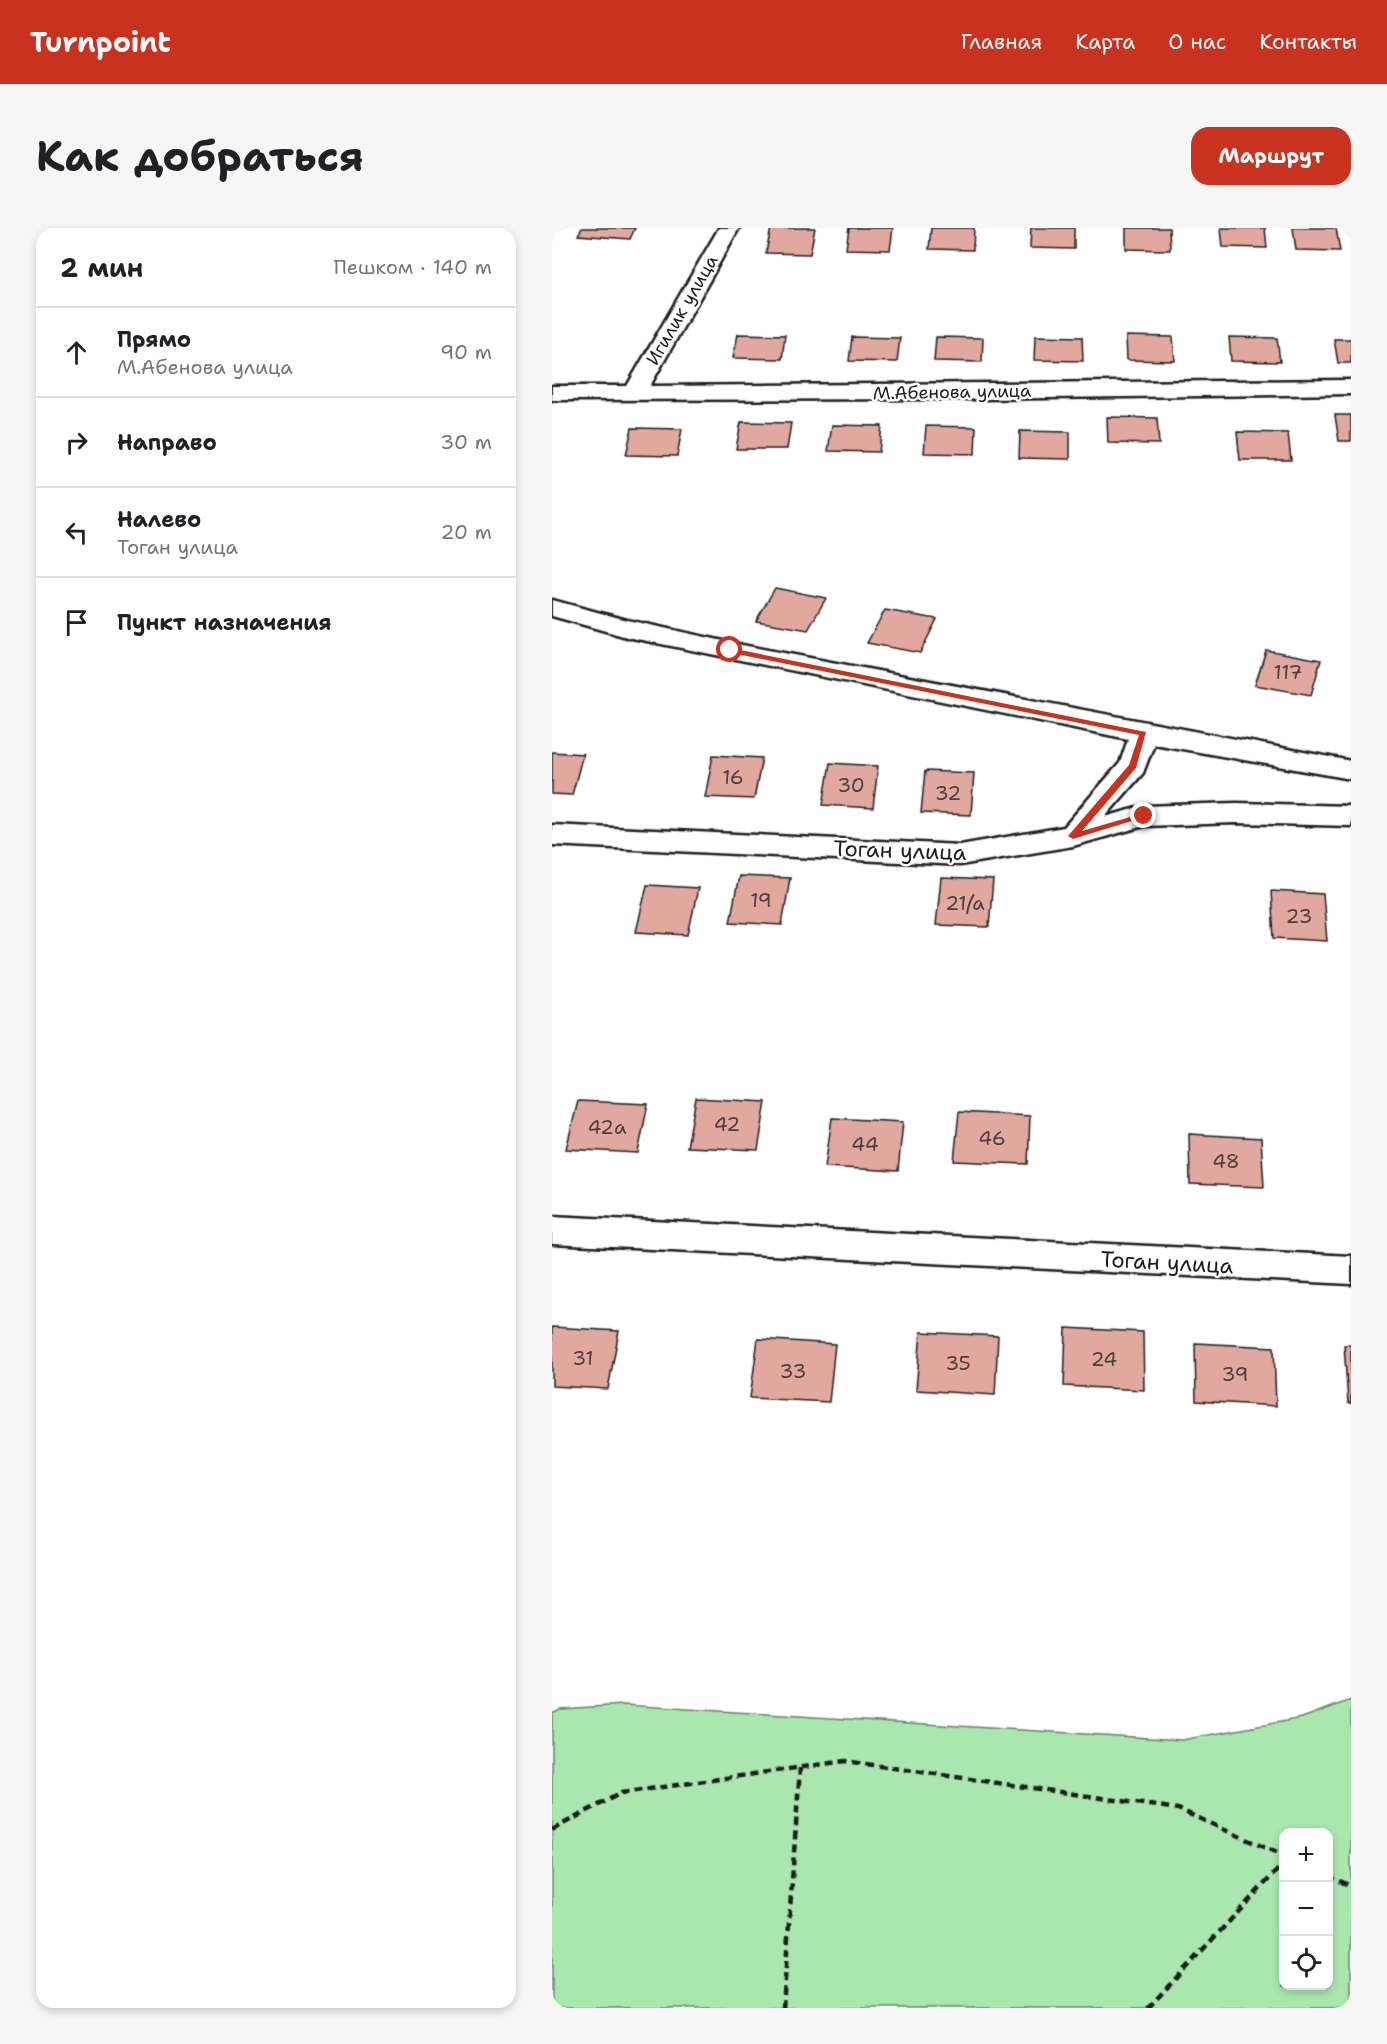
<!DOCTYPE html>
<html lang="ru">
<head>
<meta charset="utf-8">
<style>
  body { margin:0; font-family:"Shantell Sans",sans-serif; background:#f6f6f6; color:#202124 }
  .controls { position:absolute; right:18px; bottom:18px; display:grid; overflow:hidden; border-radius:12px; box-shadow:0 3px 9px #0003 }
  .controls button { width:54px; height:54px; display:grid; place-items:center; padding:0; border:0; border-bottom:2px solid #e0e0e0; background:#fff; color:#202124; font:30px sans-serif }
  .stop { position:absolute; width:18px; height:18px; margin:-14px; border:4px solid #c8321e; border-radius:50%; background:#fff }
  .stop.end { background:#c8321e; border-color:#fff; box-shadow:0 2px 6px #0008 }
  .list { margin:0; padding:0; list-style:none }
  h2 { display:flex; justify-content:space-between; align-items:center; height:78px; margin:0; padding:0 24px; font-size:26px }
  h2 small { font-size:20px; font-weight:400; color:#757577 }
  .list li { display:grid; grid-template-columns:39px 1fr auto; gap:18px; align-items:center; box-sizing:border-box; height:90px; padding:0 24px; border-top:2px solid #e0e0e0 }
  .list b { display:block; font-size:22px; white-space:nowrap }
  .list p { margin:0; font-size:20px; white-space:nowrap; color:#757577 }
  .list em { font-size:20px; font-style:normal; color:#757577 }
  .icon { flex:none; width:33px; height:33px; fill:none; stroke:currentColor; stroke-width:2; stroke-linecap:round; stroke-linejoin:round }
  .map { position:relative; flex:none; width:799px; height:1780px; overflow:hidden; border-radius:18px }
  header { display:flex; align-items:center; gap:36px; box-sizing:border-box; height:84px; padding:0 30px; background:#c8321e; color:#fff }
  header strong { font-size:28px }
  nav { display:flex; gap:33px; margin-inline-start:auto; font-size:21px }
  .intro { display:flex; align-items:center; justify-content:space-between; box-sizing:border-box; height:144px; padding:0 36px }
  h1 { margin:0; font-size:42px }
  .button { padding:15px 27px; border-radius:18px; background:#c8321e; color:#fff; font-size:21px; font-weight:700 }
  main { display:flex; gap:36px; padding:0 36px }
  aside { flex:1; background:#fff; border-radius:18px; box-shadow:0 3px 9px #0003 }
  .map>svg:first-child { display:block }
</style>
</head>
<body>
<header>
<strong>Turnpoint</strong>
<nav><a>Главная</a><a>Карта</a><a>О нас</a><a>Контакты</a></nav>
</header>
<div class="intro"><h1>Как добраться</h1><a class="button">Маршрут</a></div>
<main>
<aside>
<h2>2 мин<small>Пешком · 140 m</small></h2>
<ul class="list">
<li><svg class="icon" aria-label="ahead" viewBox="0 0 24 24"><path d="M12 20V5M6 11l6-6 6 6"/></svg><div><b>Прямо</b><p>М.Абенова улица</p></div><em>90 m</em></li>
<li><svg class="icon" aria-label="right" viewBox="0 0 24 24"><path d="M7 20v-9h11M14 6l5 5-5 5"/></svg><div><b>Направо</b></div><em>30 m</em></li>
<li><svg class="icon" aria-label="left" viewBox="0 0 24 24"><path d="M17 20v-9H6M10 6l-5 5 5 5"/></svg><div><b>Налево</b><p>Тоган улица</p></div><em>20 m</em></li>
<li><svg class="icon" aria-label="arrive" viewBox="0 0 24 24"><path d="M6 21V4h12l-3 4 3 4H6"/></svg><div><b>Пункт назначения</b></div></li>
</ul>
</aside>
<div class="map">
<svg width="799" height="1780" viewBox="0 0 799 1780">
  <rect width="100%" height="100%" fill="#fff"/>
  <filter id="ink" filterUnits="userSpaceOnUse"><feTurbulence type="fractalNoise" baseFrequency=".0167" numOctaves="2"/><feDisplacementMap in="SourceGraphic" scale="12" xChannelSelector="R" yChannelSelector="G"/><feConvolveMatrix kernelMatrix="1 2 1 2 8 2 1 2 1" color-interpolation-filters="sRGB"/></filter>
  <g filter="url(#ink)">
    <path fill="#a9e7ae" stroke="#628265" stroke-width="1.5" fill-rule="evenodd" d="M799 1472V1780H0V1485L8 1481 72 1477 630 1512 750 1490ZM732 1604H776V1758H732Z"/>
    <path fill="#e1a89f" stroke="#1c1c1c" stroke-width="1.5" d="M30 0H83L78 11 26 7Z
      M219 0H263L258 26 214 25Z
      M297 0H341L338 22 294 21Z
      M379 0H422L421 22 377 21Z
      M479 0H522V21L478 20Z
      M574 0H617L618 22 574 21Z
      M669 0H713L715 20 671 19Z
      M741 0H784L788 23 744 22Z
      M186 106 233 107 230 131 181 130Z
      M483 108 530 109 531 133 482 132Z
      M574 108 621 109 623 133 575 132Z
      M300 109 348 110 345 134 297 133Z
      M384 109 431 110 430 134 382 133Z
      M677 109 725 110 728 134 679 133Z
      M782 111H799V135H786Z
      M783 187H799V213H787Z
      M555 189 605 190 607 216 556 215Z
      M189 194 239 195 235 221H184Z
      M280 197 330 198 327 224 276 223Z
      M374 198 424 199 423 226 372 225Z
      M80 200 130 201 125 228 74 227Z
      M468 203 518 204V231L467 230Z
      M685 204 736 205 739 232H688Z
      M223 360 274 370 256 402 204 393Z
      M333 382 385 391 368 425 315 415Z
      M714 422 769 432 759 467 703 457Z
      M0 524 31 526 20 567 0 566Z
      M161 527 210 530 202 571 153 569Z
      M278 535 326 538 321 580 271 577Z
      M373 543 422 545 419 587 369 585Z
      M187 648 238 650 230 697 178 694Z
      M389 650 441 652 437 699 384 697Z
      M95 657 146 660 136 707 84 704Z
      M719 663 771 666 775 713 722 710Z
      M144 870 214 874 206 922 135 919Z
      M26 873 96 876 86 925 14 921Z
      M407 884 478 888 476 936 402 933Z
      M280 890 351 894 346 943 273 939Z
      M637 906 709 910 712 959 638 956Z
      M0 1099 67 1103 56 1161 0 1158Z
      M514 1100 591 1104 592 1162 512 1158Z
      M369 1104 446 1108 443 1167 364 1162Z
      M206 1111 283 1116 277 1174 198 1170Z
      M643 1115 722 1119 724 1178 644 1173Z
      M792 1117H799V1175H796Z"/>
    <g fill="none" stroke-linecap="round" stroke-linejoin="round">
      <g stroke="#1c1c1c" stroke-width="5">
        <path id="minor" d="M167 0H187L98 158 799 152V166L429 171 0 172V158H75Z
          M0 372 75 392 190 417 799 533V551L602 516 591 545 553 589 592 578 684 575 799 578V598L684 595 592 598 521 618 408 637 0 617V597L408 617 512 599 568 535 576 511 75 409 0 388Z
          M0 988 799 1028V1056L0 1016Z"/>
      </g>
      <path stroke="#1c1c1c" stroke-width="4.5" stroke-dasharray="8 5" stroke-linecap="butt" d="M0 1602 69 1565 293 1533 626 1581 732 1628
        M776 1648 799 1658
        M231 1780 248 1540
        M596 1780 732 1635"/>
      <use href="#minor" fill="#fff" fill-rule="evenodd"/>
    </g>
  </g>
  <path fill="#c8321e" d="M178 420 594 504 584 540 530 603 592 585 596 588 521 611 516 608 577 537 587 507 175 424Z"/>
  <g text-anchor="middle" stroke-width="5" stroke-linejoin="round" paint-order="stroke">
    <g font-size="18" fill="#1c1c1c" stroke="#fff">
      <text transform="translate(130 82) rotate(-60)" y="6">Игилик улица</text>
      <text transform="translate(400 164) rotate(-1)" y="6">М.Абенова улица</text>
    </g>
    <g font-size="20" fill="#4d3f3d">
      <text x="736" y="451">117</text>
      <text x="181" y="556">16</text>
      <text x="299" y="564">30</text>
      <text x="396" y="572">32</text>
      <text x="209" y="679">19</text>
      <text x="413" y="682">21/а</text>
      <text x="747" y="695">23</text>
      <text x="175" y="903">42</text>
      <text x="55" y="906">42а</text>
      <text x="440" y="917">46</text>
      <text x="313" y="923">44</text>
      <text x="674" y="940">48</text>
      <text x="31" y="1137">31</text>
      <text x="552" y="1138">24</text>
      <text x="406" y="1142">35</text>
      <text x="241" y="1150">33</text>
      <text x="683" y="1153">39</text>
    </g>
    <g font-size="22" fill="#1c1c1c" stroke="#fff">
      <text transform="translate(348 622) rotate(2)" y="8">Тоган улица</text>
      <text transform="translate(615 1034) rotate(3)" y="8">Тоган улица</text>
    </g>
  </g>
</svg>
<div class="controls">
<button>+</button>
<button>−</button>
<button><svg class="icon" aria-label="locate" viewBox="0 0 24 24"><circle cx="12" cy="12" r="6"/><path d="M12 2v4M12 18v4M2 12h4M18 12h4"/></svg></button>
</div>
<div class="stop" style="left:178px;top:422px"></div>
<div class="stop end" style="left:592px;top:588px"></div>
</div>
</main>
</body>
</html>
